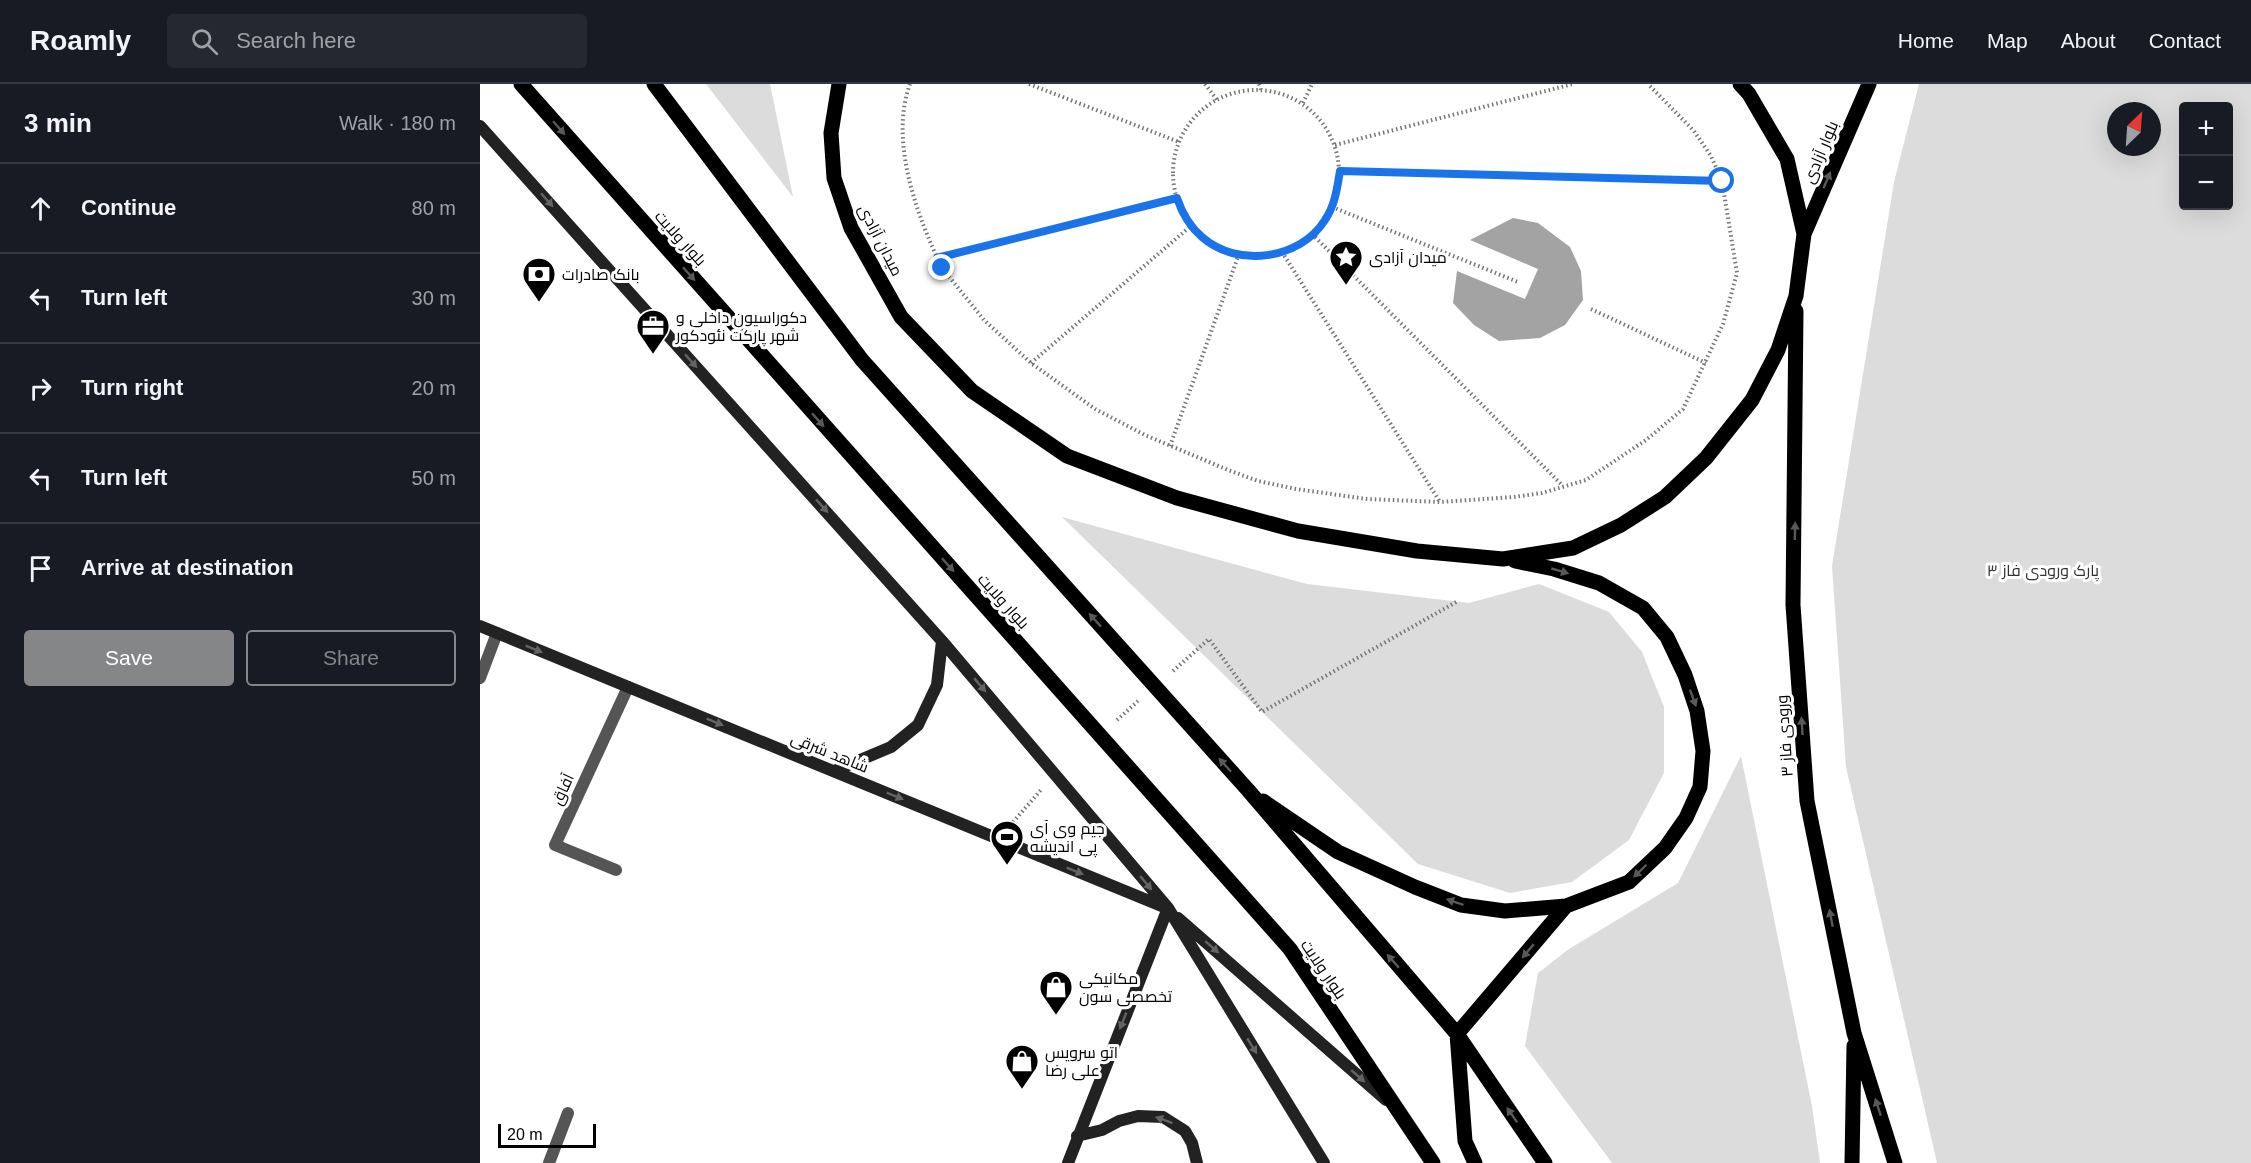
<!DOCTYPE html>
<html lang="en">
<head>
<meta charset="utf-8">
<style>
  body { margin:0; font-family:Arial,Cairo,sans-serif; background:#242831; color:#f1f3f6 }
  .controls { position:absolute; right:18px; top:18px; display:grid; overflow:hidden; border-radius:6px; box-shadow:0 6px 24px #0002 }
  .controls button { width:54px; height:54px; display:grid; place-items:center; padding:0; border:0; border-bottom:2px solid #363941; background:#171b24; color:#f1f3f6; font:30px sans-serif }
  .compass { position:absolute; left:1627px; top:18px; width:54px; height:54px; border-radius:50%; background:#171b24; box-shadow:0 6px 24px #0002; rotate:25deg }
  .scale { position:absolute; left:18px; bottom:15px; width:98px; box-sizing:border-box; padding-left:6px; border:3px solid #000; border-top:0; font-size:16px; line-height:21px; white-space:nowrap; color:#000; -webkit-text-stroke:4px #fff; paint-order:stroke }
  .stop { position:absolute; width:18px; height:18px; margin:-14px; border:4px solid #1a73e8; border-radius:50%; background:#fff }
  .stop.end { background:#1a73e8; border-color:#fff; box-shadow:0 2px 6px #0008 }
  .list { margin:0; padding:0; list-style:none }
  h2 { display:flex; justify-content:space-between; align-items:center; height:78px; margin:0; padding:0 24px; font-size:26px }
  h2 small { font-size:20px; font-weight:400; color:#9ea1a6 }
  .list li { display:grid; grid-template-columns:39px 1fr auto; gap:18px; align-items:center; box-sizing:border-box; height:90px; padding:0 24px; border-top:2px solid #363941 }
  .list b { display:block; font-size:22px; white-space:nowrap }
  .list em { font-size:20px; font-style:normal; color:#9ea1a6 }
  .actions { display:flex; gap:12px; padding:18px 24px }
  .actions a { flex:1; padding:14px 0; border:2px solid #858687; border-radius:6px; text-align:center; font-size:21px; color:#858687 }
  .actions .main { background:#858687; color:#fff }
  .icon { flex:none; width:33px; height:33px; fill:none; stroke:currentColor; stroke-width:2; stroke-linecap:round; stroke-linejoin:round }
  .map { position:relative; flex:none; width:1771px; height:1079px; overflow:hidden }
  header { display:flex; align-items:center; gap:36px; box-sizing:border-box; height:84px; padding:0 30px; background:#171b24; border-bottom:2px solid #363941 }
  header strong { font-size:28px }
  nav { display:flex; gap:33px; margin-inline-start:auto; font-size:21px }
  .search { width:420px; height:54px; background:#242831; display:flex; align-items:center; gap:15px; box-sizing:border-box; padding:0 21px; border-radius:6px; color:#9ea1a6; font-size:22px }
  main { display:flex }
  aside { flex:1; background:#171b24 }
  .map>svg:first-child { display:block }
</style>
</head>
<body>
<header>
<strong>Roamly</strong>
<div class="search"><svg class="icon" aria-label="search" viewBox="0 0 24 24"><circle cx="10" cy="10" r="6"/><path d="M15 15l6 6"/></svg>Search here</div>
<nav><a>Home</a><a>Map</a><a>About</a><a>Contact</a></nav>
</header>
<main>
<aside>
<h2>3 min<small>Walk · 180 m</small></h2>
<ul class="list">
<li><svg class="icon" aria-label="ahead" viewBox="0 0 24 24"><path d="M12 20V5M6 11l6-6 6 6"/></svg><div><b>Continue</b></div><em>80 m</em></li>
<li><svg class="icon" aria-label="left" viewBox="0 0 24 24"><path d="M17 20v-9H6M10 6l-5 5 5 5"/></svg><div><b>Turn left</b></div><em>30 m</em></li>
<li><svg class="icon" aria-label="right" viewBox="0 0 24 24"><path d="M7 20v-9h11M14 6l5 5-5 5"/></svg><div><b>Turn right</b></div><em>20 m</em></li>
<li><svg class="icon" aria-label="left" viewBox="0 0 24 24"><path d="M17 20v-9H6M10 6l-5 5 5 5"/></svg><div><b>Turn left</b></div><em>50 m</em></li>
<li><svg class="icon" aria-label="arrive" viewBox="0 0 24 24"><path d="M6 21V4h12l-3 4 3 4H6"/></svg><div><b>Arrive at destination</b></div></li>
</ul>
<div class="actions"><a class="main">Save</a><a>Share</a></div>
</aside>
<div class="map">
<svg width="1771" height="1079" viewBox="0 0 1771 1079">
  <rect width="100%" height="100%" fill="#fff"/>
  <path fill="#dcdcdc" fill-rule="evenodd" d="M226 0H290L313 113Z
    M1439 0H1771V1079H1457L1366 683 1352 482 1414 98ZM1748 22V122H1704V22ZM1636 27H1672V63H1636Z
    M582 433 827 500 989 519 1059 500 1129 528 1162 568 1184 623V689L1149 756 1092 798 1030 809 938 780Z
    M1261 672 1332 1022 1340 1079H1132L1045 962 1058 889 1089 865 1198 799Z"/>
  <path fill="#a3a3a3" d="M1033 134 1058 139 1090 163 1101 187 1103 216 1085 241 1060 254 1019 257 994 241 973 219 977 187 1045 215 1058 185 990 156Z"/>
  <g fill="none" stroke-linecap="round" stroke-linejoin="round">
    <path stroke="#777" stroke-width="4" stroke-dasharray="1.5 3" stroke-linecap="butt" d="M430 0C409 57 437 132 462 184L504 236 551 279 615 325 665 351 748 386 778 397 816 405 887 415 960 418 1034 413 1062 409 1106 396 1166 356 1203 325 1243 240 1257 189 1242 97 1231 72 1214 47 1168 0
      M549 0 699 58
      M725 0 737 16
      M779 0 781 6
      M693 89a83 83 0 1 1 166 0a83 83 0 1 1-166 0Z
      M823 19 832 0
      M855 61 1093 0
      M860 87 1242 97
      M852 123 1038 198
      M832 150 1083 402
      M802 168 960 418
      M457 174 697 114
      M1111 225 1226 279
      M551 279 712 141
      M690 362 759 170
      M693 587 729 555 782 628 978 517
      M637 636 658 617
      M533 738 561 706"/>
    <path stroke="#555" stroke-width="12" d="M0 594 17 549
      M136 786 75 761 148 603
      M69 1079 88 1029"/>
    <path stroke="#222" stroke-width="12" d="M0 42 462 557 688 824 844 1079
      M0 542 684 823
      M354 687 411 663 438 641 457 601 462 557
      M698 834 906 1016
      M597 1052 622 1046 639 1037 658 1032 683 1033 705 1047 712 1059 717 1079
      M588 1079 688 824"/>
    <path stroke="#000" stroke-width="15" d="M41 0 810 865 953 1079
      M174 0 382 276 768 706 977 950 1065 1079
      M359 0 351 49 354 94 371 144 421 233 492 307 587 372 697 414 818 447 937 467 1023 475 1093 464 1141 441 1185 413 1226 374 1272 316 1298 266 1316 212 1324 150 1307 75 1269 10 1260 0
      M1324 150 1389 0
      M1316 227 1313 521 1327 717 1374 949 1415 1079
      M783 717 858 768 935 803 981 821 1025 827 1086 822 1149 798 1185 764 1206 734 1220 703 1223 667 1217 627 1205 591 1187 553 1163 524 1119 499 1074 485 1035 477
      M995 1079 985 1057 977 950 1086 822
      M1372 1079 1374 962"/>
  </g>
  <defs><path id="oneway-solid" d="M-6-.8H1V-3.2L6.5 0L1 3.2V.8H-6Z" transform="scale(1.5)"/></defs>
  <g fill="#595959">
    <use href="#oneway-solid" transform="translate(79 44) rotate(49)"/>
    <use href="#oneway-solid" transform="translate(1347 96) rotate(-67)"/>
    <use href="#oneway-solid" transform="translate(209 190) rotate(48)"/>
    <use href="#oneway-solid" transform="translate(338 336) rotate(48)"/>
    <use href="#oneway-solid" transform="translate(1315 447) rotate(-89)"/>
    <use href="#oneway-solid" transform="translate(468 481) rotate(48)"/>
    <use href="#oneway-solid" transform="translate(1080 487) rotate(16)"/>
    <use href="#oneway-solid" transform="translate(615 536) rotate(-132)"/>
    <use href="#oneway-solid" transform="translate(1213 614) rotate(70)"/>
    <use href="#oneway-solid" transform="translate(1322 642) rotate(-94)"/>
    <use href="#oneway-solid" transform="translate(745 681) rotate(-132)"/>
    <use href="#oneway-solid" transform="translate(1160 787) rotate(136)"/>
    <use href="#oneway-solid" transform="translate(975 818) rotate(-161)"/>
    <use href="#oneway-solid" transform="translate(1351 834) rotate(-101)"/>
    <use href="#oneway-solid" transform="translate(1048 867) rotate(130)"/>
    <use href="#oneway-solid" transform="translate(913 877) rotate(-131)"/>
    <use href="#oneway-solid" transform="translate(1398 1023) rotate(-108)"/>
    <use href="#oneway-solid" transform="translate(1032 1031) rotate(-125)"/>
  </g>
  <g fill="#646464">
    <use href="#oneway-solid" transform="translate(67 116) rotate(48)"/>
    <use href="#oneway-solid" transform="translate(211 277) rotate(48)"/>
    <use href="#oneway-solid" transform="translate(342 422) rotate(48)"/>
    <use href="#oneway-solid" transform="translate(54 565) rotate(22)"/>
    <use href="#oneway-solid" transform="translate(500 601) rotate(50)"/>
    <use href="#oneway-solid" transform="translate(235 638) rotate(22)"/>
    <use href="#oneway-solid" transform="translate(415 712) rotate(22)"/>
    <use href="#oneway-solid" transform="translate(595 787) rotate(22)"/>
    <use href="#oneway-solid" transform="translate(666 799) rotate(50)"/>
    <use href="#oneway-solid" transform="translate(732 863) rotate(41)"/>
    <use href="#oneway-solid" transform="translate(643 937) rotate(112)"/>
    <use href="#oneway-solid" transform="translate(772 962) rotate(58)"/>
    <use href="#oneway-solid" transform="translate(878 992) rotate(41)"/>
    <use href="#oneway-solid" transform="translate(684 1036) rotate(-160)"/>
  </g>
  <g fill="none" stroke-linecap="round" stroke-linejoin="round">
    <path stroke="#1a73e8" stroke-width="8" d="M462 184 457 174 697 114C702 129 709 142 722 153 757 184 820 176 845 136 855 121 857 105 860 87L1242 97"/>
  </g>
  <defs>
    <g id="sight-pin" transform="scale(1.725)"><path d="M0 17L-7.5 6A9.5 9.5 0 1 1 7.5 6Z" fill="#000" stroke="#fff"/><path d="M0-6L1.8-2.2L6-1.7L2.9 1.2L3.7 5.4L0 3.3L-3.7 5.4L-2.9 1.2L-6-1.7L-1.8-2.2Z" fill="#fff"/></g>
    <g id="bank-pin" transform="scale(1.725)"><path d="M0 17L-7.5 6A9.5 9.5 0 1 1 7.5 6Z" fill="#000" stroke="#fff"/><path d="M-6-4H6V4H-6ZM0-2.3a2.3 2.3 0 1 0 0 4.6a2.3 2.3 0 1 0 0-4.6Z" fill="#fff"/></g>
    <g id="office-pin" transform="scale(1.725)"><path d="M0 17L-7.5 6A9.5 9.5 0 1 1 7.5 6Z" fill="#000" stroke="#fff"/><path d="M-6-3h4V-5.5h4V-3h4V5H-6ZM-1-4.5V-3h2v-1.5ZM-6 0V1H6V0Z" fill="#fff"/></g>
    <g id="stadium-pin" transform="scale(1.725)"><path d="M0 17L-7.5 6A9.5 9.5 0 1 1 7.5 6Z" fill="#000" stroke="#fff"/><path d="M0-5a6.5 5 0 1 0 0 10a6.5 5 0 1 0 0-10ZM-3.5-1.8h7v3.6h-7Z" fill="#fff"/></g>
    <g id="shop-pin" transform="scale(1.725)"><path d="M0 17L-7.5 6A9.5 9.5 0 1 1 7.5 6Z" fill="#000" stroke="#fff"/><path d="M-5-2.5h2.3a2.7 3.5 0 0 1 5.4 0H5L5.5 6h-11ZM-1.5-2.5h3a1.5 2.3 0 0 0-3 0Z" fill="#fff"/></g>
  </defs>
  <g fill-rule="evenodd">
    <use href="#sight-pin" x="866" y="173"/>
    <use href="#bank-pin" x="59" y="190"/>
    <use href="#office-pin" x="173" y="242"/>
    <use href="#stadium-pin" x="527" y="753"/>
    <use href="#shop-pin" x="576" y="903"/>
    <use href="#shop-pin" x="542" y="977"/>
  </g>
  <g text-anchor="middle" stroke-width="6" stroke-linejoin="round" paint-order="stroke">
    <g font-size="16" fill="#000" stroke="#fff">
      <text transform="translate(1340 68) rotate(-67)" y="6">بلوار آزادی</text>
      <text transform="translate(201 154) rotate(48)" y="6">بلوار ولایت</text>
      <text transform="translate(401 156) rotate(63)" y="6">میدان آزادی</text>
      <text transform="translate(524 517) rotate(48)" y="6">بلوار ولایت</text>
      <text transform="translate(1304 652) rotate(-94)" y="6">ورودی فاز ۳</text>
      <text transform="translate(350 668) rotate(22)" y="6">شاهد شرقی</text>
      <text transform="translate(82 705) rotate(-65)" y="6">آفاق</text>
      <text transform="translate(844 885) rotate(56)" y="6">بلوار ولایت</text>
    </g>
    <g font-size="16" fill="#000" stroke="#fff" text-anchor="start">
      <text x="889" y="179">میدان آزادی</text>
      <text x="82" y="196">بانک صادرات</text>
      <text x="196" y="239">دکوراسیون داخلی و<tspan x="196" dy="18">شهر پارکت نئودکور</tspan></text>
      <text x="550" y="750">جیم وی آی<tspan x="550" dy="18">پی اندیشه</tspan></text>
      <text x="599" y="900">مکانیکی<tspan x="599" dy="18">تخصصی سون</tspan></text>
      <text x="565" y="974">اتو سرویس<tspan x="565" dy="18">علی رضا</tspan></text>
    </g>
    <g font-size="16" fill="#333" stroke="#fff">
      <text x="1563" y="492">پارک ورودی فاز ۳</text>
    </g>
  </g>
</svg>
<div class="controls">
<button>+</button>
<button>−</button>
</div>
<svg class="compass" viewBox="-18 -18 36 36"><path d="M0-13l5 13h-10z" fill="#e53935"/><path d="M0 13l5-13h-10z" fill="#9ea1a6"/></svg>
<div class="scale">20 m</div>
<div class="stop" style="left:1242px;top:97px"></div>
<div class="stop end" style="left:462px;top:184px"></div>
</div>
</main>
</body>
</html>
